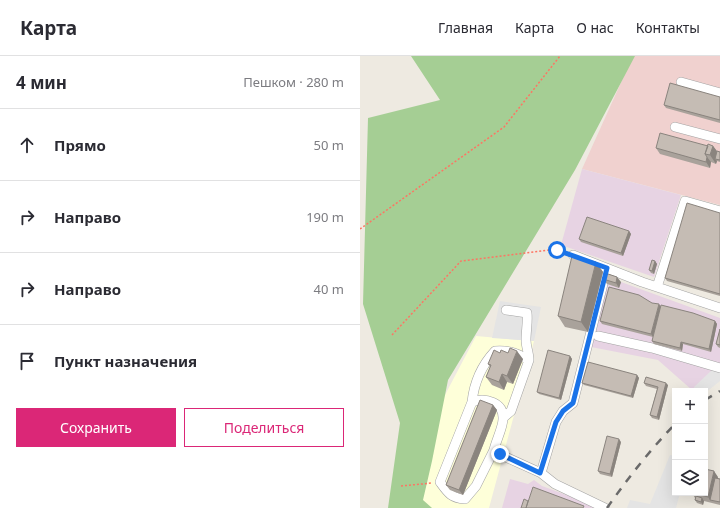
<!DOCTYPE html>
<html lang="ru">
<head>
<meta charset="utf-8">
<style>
  body { margin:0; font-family:"Noto Sans",sans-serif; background:#f7f7f7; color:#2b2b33 }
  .controls { position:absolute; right:12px; bottom:12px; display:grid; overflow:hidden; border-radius:0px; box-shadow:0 4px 16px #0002 }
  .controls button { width:36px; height:36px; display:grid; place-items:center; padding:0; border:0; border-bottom:1px solid #e1e1e2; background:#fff; color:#2b2b33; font:20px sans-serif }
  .stop { position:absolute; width:12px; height:12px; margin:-9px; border:3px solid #1a73e8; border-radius:50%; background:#fff }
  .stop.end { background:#1a73e8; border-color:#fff; box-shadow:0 1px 4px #0008 }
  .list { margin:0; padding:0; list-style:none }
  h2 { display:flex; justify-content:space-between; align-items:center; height:52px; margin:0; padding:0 16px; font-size:17px }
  h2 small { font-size:13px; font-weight:400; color:#7c7c81 }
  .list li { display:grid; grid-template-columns:26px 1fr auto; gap:12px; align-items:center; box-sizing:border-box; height:72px; padding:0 16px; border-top:1px solid #e1e1e2 }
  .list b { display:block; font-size:15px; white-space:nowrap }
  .list em { font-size:13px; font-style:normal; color:#7c7c81 }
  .actions { display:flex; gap:8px; padding:12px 16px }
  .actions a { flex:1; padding:9px 0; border:1px solid #db2777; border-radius:0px; text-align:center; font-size:14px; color:#db2777 }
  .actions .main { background:#db2777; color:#fff }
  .icon { flex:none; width:22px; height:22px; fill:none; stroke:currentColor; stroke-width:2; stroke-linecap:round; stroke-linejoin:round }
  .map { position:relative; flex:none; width:360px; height:452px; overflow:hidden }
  header { display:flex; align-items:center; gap:24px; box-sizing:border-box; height:56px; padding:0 20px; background:#fff; border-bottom:1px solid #e1e1e2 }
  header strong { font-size:19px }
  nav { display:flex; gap:22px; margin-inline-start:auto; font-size:14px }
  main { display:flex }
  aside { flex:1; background:#fff }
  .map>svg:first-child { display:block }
</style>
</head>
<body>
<header>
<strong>Карта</strong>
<nav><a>Главная</a><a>Карта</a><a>О нас</a><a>Контакты</a></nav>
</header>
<main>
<aside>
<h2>4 мин<small>Пешком · 280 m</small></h2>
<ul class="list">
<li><svg class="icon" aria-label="ahead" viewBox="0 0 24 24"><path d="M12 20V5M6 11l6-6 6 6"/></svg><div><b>Прямо</b></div><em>50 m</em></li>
<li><svg class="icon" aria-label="right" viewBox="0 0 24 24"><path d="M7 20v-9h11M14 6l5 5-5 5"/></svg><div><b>Направо</b></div><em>190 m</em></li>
<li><svg class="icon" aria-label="right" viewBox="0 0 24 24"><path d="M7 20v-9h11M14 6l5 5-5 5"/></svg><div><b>Направо</b></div><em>40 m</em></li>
<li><svg class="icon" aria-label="arrive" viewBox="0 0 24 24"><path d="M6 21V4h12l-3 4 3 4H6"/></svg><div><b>Пункт назначения</b></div></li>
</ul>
<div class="actions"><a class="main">Сохранить</a><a>Поделиться</a></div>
</aside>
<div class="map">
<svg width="360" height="452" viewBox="0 0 360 452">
  <rect width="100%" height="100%" fill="#eeeae1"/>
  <path fill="#f0d1cf" d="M271 0H360V149L222 113 268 11Z"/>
  <path fill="#e7d3e3" d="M222 113 321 139 294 221 201 189Z
    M261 226 360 262V307L332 334 298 304 231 291 247 228Z
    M150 423 168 428 174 424 182 430 231 448 235 452H142Z"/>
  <path fill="#feffd9" d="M116 280 174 285 129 452H39L34 436Z"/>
  <path fill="#a5ce94" d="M51 0H275L215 114 88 324 72 405 63 444 72 452H28L40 367 3 248 8 62 80 44Z"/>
  <path fill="#e4e4e4" d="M140 245 181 251 174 285 132 282Z
    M353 313 360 316V325L345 337V335H337L334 331Z
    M310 399 315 400V437H320L316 452H267L270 444 290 448Z"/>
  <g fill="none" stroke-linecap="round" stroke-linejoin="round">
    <g stroke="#a3a3a3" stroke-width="10">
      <path id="minor" d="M321 26 360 37
        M315 71 360 83
        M213 199 282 226 360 252
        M297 231 325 145 360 155
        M238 280 292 292 360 312
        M112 346C125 341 144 346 143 363 143 371 136 385 134 394L139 398 181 417 195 428 245 452
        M143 362 151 355 169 304C169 297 166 291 166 284 166 275 168 266 167 257L146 254
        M134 394 116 430 105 443C91 442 88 437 80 426L112 346C114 327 122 309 135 295 149 294 157 297 169 304
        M181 417 196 366 203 355 213 347 247 212"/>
    </g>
    <path stroke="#fd7563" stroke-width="1.5" stroke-dasharray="2 2" stroke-linecap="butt" d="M0 173 144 71 200 0
      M32 279 101 205 197 193 205 196
      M41 430 72 427"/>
    <use href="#minor" stroke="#fff" stroke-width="9"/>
    <path stroke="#6a6a6a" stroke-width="2.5" stroke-dasharray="8 8" stroke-linecap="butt" d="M345 344 360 335
      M247 452C268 422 290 394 315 368"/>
  </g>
  <path fill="#a9a29b" d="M360 41V67L306 52 304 49Z
    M348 90H353L357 95 360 96V106L357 105 356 108 351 106 350 112 300 98 296 92Z
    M360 157V240L307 225 305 222Z
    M269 175 271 178 263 200 221 186 219 183Z
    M295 205 297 208 294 218 291 217 289 214Z
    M236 206 243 216 228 276 205 271 198 260Z
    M243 223 261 226 259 232 247 228Z
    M279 239 293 281 242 268 240 265Z
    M355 265 357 268 351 296 323 288 322 295 294 288 292 285Z
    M360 273V292L358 291 356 288Z
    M140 297 163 303 153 328 147 326 144 334 132 329 126 321 130 311 128 308Z
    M210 300 212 303 201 344 179 338 177 336Z
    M277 319 279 322 273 342 224 329 222 327Z
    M284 327 308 329 299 364 292 362 290 359 297 333 286 330Z
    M133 349 137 354 103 439 90 434 86 429Z
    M261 386 252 421 240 418 238 415Z
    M358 421V422L360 423V449L344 445 343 449 337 447 335 444V442L332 437Z"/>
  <path fill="#8a847e" d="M353 90 359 98 355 103 357 105 356 108 350 99Z
    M347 101 351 106 350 112 346 106Z
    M269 175 271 178 263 200 261 197Z
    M295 205 297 208 294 218 292 215Z
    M236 206 243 216 228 276 221 266Z
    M257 221 261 226 259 232 256 227Z
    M299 248 301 251 293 281 291 278Z
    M355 265 357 268 351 296 349 293Z
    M321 286 323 288 322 295 320 292Z
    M157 295 163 303 153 328 147 320Z
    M210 300 212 303 201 344 199 342Z
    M142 318 147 326 144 334 139 326Z
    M277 319 279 322 273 342 271 340Z
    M306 327 308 329 299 364 297 361Z
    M133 349 137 354 103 439 99 434Z
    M259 383 261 386 252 421 250 418Z
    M354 415 358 421 352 444H350L348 441Z
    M342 442 344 445 343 449 341 446Z"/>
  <path fill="#c5bcb4" stroke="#8a847e" d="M310 27 360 41V64L304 49Z
    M300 77 348 90 345 98 347 101 346 106 296 92Z
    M348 88 353 90 350 99 345 98Z
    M357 95 360 96V104L355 103Z
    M327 147 360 157V238L305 222Z
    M227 161 269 175 261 197 219 183Z
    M212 200 236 206 221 266 198 260Z
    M292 204 295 205 292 215 289 214Z
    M245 217 257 221 256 227 243 223Z
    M249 231 279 239 292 247 299 248 291 278 240 265Z
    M301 249 333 257 355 265 349 293 321 286 320 292 292 285Z
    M360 273V289L356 288Z
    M150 292 157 295 147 320 142 318 139 326 126 321 131 309 128 308 134 294 140 297 141 294 148 297Z
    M188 294 210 300 199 342 177 336Z
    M228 306 277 319 271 340 222 327Z
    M286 321 306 327 297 361 290 359 298 331 284 327Z
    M120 344 133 349 99 434 86 429Z
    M247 380 259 383 250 418 238 415Z
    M345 413 354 415 348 441 333 437H345Z
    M355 422 360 423V446L350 444Z
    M173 431 224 450 223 452H166Z
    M336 440 342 442 341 446 335 444Z
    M164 443 168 445 166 452H161Z"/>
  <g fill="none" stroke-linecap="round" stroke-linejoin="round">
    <path stroke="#1a73e8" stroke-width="5" d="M140 398 180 417 196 366 203 355 213 347 247 212 197 194"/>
  </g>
</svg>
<div class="controls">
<button>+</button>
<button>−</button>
<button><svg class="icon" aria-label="layers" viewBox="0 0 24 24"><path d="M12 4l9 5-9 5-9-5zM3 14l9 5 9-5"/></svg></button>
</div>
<div class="stop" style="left:197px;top:194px"></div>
<div class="stop end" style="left:140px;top:398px"></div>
</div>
</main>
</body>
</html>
